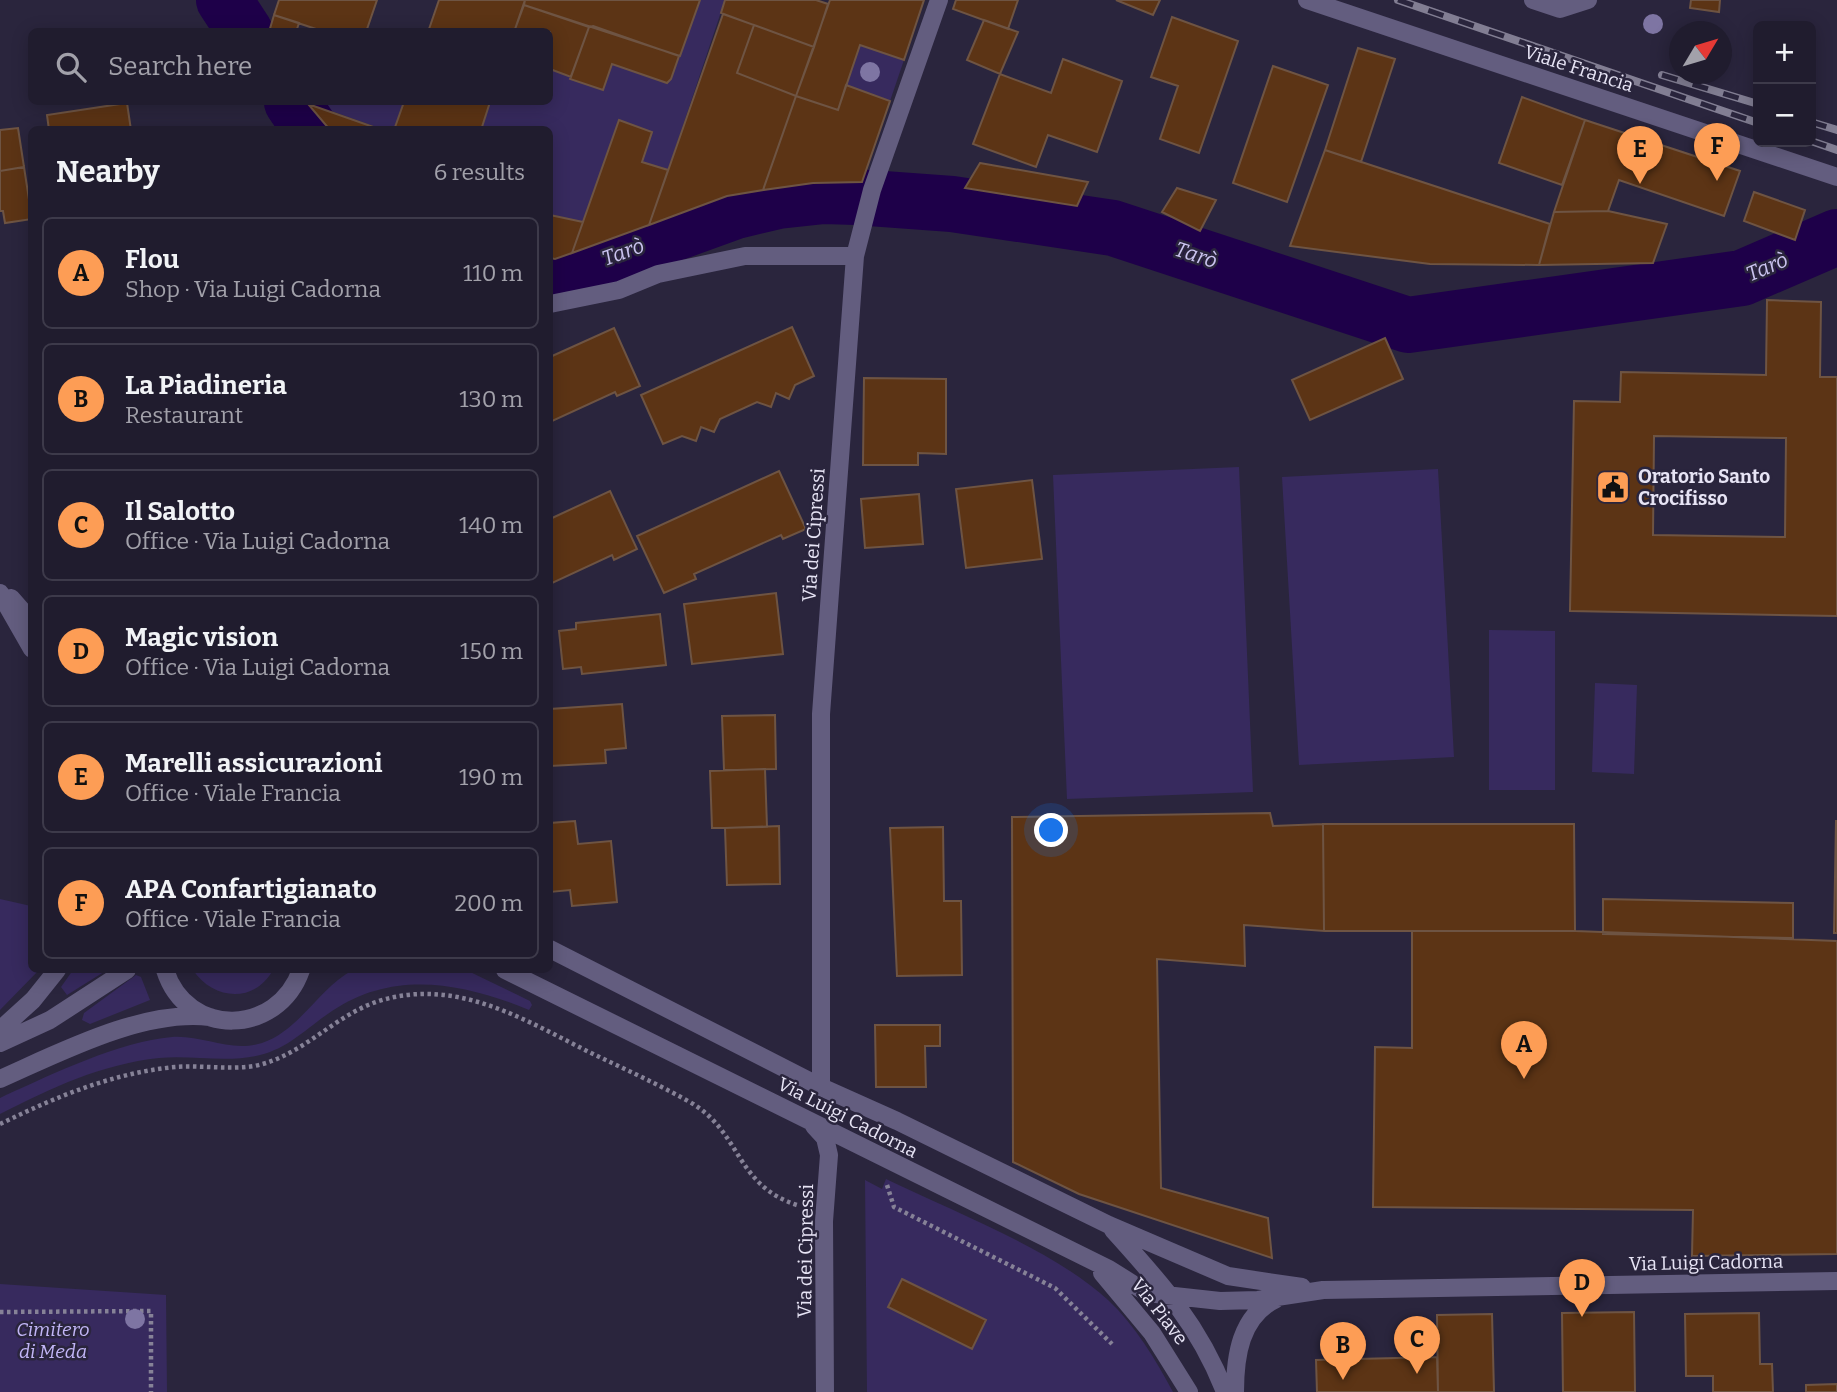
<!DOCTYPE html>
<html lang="en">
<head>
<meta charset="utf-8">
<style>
  body { margin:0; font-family:Bitter,serif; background:#282536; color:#f1f3f6 }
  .controls { position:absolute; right:21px; top:21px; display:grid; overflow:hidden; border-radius:10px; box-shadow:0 4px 18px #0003 }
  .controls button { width:63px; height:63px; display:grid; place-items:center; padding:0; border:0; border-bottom:2px solid #3d3a4a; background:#201c2e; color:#f1f3f6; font:35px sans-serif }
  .compass { position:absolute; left:1669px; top:21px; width:63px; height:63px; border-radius:50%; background:#201c2e; box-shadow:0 4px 18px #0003; rotate:52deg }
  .you { position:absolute; left:1052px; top:831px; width:24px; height:24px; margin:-18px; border:5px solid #fff; border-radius:50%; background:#1a73e8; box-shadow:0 0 0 10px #1a73e833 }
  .badge { display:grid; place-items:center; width:46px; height:46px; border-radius:50%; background:#fd9d55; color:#111; font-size:23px; font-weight:700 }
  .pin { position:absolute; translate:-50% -58px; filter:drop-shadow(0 2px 4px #0008) }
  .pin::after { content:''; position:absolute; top:37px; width:24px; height:21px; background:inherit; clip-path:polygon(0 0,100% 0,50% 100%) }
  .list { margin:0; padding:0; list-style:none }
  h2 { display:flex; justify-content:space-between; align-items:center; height:91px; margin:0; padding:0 28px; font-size:30px }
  h2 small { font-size:23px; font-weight:400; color:#a2a1aa }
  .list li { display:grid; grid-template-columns:46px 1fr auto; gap:21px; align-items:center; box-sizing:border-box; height:112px; margin:0 14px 14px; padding:0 14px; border:2px solid #3d3a4a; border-radius:10px }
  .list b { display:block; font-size:26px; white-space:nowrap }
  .list p { margin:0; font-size:23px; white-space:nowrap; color:#a2a1aa }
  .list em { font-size:23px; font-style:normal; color:#a2a1aa }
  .icon { flex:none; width:38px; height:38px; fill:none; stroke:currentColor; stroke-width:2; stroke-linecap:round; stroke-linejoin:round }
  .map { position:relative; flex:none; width:1837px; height:1392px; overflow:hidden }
  .search { position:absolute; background:#201c2e; box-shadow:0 4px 18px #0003; left:28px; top:28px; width:525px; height:77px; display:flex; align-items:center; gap:18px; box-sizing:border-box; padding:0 24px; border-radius:10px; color:#a2a1aa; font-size:26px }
  .panel { position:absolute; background:#201c2e; box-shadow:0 4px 18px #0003; left:28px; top:126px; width:525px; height:847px; border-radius:10px }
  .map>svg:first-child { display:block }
</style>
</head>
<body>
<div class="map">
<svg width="1837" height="1392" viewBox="0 0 1837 1392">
  <rect width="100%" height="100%" fill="#2a253d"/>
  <path fill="#372a5e" d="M700 0H725L668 170 642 162 652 132 619 121 583 222 550 215V130H481L490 102H550V69L603 90 612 64 667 83 671 79Z
    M860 45 904 60 890 101 846 85Z
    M306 102H404L394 130 382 129Z
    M1239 467 1253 792 1067 799 1053 475Z
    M1438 469 1454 757 1299 765 1282 477Z
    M1489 630 1555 631V790H1489Z
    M1595 683 1637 685 1634 774 1592 772Z
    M0 899 31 906 32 970H39L0 1010Z
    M73 970H107L67 995 61 987Z
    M193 970H273C254 1004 213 1000 193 970Z
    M353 970H466L530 1001 532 1005 529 1010C464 983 394 969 332 1011 308 1027 289 1048 260 1055 228 1063 192 1055 159 1058 102 1064 51 1088 0 1114V1098L6 1095C55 1073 118 1042 172 1037 204 1035 230 1053 262 1043 300 1030 319 988 353 970Z
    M136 975 141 977 150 1000 90 1024 82 1020 84 1013Z
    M886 1179C954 1212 1054 1250 1108 1300 1135 1325 1156 1360 1173 1392H867L865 1180 882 1189Z
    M0 1284 166 1295 167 1392H0Z"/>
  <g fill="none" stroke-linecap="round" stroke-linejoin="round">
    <path stroke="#1e0049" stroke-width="56" d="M224 0 245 32
      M292 102 311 130
      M550 270 586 265 736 211 778 201 824 196 856 197 952 204 1113 228 1408 325 1742 278 1837 237"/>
  </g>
  <path fill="#5c3415" stroke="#6e5443" stroke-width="2" fill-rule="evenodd" d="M279 0H377L366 32H325L274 15Z
    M439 0H525L514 32H428Z
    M525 0H700L680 56 524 5Z
    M725 0H816L828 4 814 47 721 13Z
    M830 0H924L904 60 860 45 838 110 796 96Z
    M956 0H1018L1008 29 953 9Z
    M1116 0H1160L1153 15Z
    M1691 0H1720L1719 12 1690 8Z
    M524 5 589 27 571 77 550 69V32H514Z
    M723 14 754 25 737 73 796 96 763 190 727 196 649 225Z
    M274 15 299 23 296 32H269Z
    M1172 17 1238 41 1199 153 1160 139 1178 86 1151 77Z
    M984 20 1018 32 1000 74 967 60Z
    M754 25 814 47 796 96 737 73Z
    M593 26 679 56 671 79 667 83 612 64 603 90 570 79 589 27Z
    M1358 48 1395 59 1361 162 1325 150Z
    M1063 59 1122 81 1097 152 1048 135 1036 167 973 144 1000 74 1051 93Z
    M1273 66 1328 85 1287 202 1233 183Z
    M846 85 890 101 862 182 813 183 763 190 796 96 838 110Z
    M1522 97 1585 120 1562 185 1499 163Z
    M404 102H490L481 130H394Z
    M127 103 131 130H49L47 115Z
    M308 104 382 130H330Z
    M619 120 652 132 642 162 668 170 649 225 572 253Z
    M1585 120 1740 171 1724 216 1619 180 1608 211 1554 212Z
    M18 128 24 167 0 171V130Z
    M1325 150 1550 224 1539 265 1430 264 1290 246Z
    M980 163 1088 182 1077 206 965 188Z
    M24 167 32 219 5 223 3 211H0V171Z
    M1177 188 1216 200 1200 231 1162 212Z
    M1754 192 1805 210 1795 240 1744 221Z
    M1608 211 1667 224 1653 263 1539 265 1554 212Z
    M550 215 583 222 572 253 555 259 550 258Z
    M1767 300 1821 302 1820 377H1837V616L1570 611 1574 401 1620 402 1621 372 1766 375ZM1654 436 1786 438 1785 537 1653 535Z
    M792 327 814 376 795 385 789 399 776 393 771 407 757 402 720 419 714 432 701 427 696 441 682 436 663 444 641 395Z
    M614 328 640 386 617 396 615 392 550 422V357Z
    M1385 338 1403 379 1310 420 1292 380Z
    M864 378 946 379V454L918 453V465H863Z
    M779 471 806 529 783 539 781 535 694 574 696 579 664 593 637 536Z
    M1032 480 1042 559 966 568 956 489Z
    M610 491 637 549 614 560 612 555 550 584V519Z
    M919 494 923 544 865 548 861 499Z
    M776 593 783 654 692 664 684 604Z
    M660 614 666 665 582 674 581 667 563 669 559 631 576 629V623Z
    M622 704 626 748 605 750 606 763 550 766V709Z
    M775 715 776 769 724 770 722 716Z
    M765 769 767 827 712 828 710 771Z
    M1270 813 1273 826 1323 824 1324 931 1244 925 1245 966 1157 959 1161 1188 1268 1218 1272 1258 1079 1194 1013 1162 1012 817Z
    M575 821 578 844 611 841 617 902 572 906 570 890 550 892V823Z
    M1836 821H1837V933H1834Z
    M1323 824H1574L1575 931H1324Z
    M779 826 780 884 727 885 725 828Z
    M943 827 944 901H961L962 975 897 976 890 828Z
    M1603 899 1793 903V938L1603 934Z
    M1412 931H1575L1837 941V1254L1692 1256 1693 1210 1373 1207 1375 1047 1412 1048Z
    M875 1025H940V1046H925L926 1087H876Z
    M902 1279 986 1320 972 1349 888 1307Z
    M1634 1312 1635 1392H1563L1562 1313Z
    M1759 1313 1760 1364H1772L1773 1392H1713V1376H1686L1685 1314Z
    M1492 1314 1494 1392H1438L1437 1315Z
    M1437 1357 1438 1392H1317L1316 1360Z
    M1837 1384V1392H1806V1385Z"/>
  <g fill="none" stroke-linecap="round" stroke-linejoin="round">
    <path stroke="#868297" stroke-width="4.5" stroke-dasharray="3.5 3.5" stroke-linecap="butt" d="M0 1124C56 1097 112 1073 175 1067 201 1065 228 1070 254 1066 302 1057 334 1015 379 1001 456 977 523 1019 589 1052 622 1068 656 1083 688 1101 743 1131 733 1186 800 1206
      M887 1185 894 1207 1055 1288 1112 1344
      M0 1312 151 1311V1392"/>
    <path stroke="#635d7f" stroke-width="18" d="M1307 0 1837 177
      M1533 0 1560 9 1588 0
      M550 304 619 290 658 274 745 256H855
      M0 593 32 649
      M11 598 32 622
      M550 949 821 1087 897 1121 1109 1225 1228 1276 1302 1287
      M165 970C187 1039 278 1036 301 970
      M505 970 1109 1269 1147 1293 1220 1301 1258 1300 1323 1290 1837 1281
      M0 1030 33 1000 57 970
      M0 1043 50 1020 127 970
      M0 1079C61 1052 143 1009 210 1017
      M821 1087V714L855 256 872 190 939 0
      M814 1126 825 1138 829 1155 824 1221 825 1392
      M1113 1230C1161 1283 1199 1325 1225 1392
      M1102 1273 1152 1333 1189 1392
      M1235 1392C1235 1357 1240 1316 1276 1299"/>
    <g stroke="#827e93" stroke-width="8">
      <path id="rail" d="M1398 0 1758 123
        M1662 75 1758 104
        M1811 122 1837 130
        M1811 141 1837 150"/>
    </g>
    <use href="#rail" stroke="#2a253d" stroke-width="5" stroke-dasharray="16" stroke-linecap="butt"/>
  </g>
  <g fill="#7e75a3">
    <circle cx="1653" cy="24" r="10"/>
    <circle cx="870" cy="72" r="10"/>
    <circle cx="135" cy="1319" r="10"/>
  </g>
  <defs>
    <g id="civic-square" transform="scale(1.75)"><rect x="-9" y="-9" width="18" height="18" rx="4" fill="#fd9d55" stroke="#2a253d"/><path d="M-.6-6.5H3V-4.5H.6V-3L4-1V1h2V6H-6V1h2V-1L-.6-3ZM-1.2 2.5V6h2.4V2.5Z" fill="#111"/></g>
  </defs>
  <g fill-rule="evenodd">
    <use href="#civic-square" x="1613" y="487"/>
  </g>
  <g text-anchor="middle" stroke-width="5" stroke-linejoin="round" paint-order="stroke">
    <g font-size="19" fill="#e7e4f5" stroke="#2a253d">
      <text transform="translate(1579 68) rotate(18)" y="7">Viale Francia</text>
      <text transform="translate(813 535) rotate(-86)" y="7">Via dei Cipressi</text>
      <text transform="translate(848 1117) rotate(27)" y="7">Via Luigi Cadorna</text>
      <text transform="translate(805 1251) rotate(-89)" y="7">Via dei Cipressi</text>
      <text transform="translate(1706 1262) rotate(-1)" y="7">Via Luigi Cadorna</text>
      <text transform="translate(1160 1311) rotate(52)" y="7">Via Piave</text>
    </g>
    <g font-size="19" font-weight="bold" fill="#e7e4f5" stroke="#2a253d" text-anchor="start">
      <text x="1638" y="483">Oratorio Santo<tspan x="1638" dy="22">Crocifisso</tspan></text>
    </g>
    <g font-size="19" font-style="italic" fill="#c2b6f7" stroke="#2a253d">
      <text x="53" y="1336">Cimitero<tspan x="53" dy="22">di Meda</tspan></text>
    </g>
    <g font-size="21" font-style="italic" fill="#cac3ef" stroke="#2a253d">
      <text transform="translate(623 252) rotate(-20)" y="7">Tarò</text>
      <text transform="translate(1196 255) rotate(18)" y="7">Tarò</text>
      <text transform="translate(1767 267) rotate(-23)" y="7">Tarò</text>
    </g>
  </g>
</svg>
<div class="controls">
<button>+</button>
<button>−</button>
</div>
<svg class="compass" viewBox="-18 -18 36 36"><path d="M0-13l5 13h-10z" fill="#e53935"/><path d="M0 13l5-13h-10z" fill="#a2a1aa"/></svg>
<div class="you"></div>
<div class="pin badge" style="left:1524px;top:1079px">A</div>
<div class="pin badge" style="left:1343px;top:1380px">B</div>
<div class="pin badge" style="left:1417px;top:1374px">C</div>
<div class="pin badge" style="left:1582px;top:1317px">D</div>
<div class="pin badge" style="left:1640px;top:184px">E</div>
<div class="pin badge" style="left:1717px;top:181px">F</div>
<div class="search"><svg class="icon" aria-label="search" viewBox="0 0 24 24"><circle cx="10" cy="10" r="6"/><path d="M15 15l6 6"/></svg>Search here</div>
<section class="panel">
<h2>Nearby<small>6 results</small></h2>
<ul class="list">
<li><span class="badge">A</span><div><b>Flou</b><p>Shop · Via Luigi Cadorna</p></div><em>110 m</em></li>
<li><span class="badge">B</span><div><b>La Piadineria</b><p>Restaurant</p></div><em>130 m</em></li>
<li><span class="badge">C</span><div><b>Il Salotto</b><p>Office · Via Luigi Cadorna</p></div><em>140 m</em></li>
<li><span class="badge">D</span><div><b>Magic vision</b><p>Office · Via Luigi Cadorna</p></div><em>150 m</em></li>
<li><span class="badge">E</span><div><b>Marelli assicurazioni</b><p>Office · Viale Francia</p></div><em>190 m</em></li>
<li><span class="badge">F</span><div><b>APA Confartigianato</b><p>Office · Viale Francia</p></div><em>200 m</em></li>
</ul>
</section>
</div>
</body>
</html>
